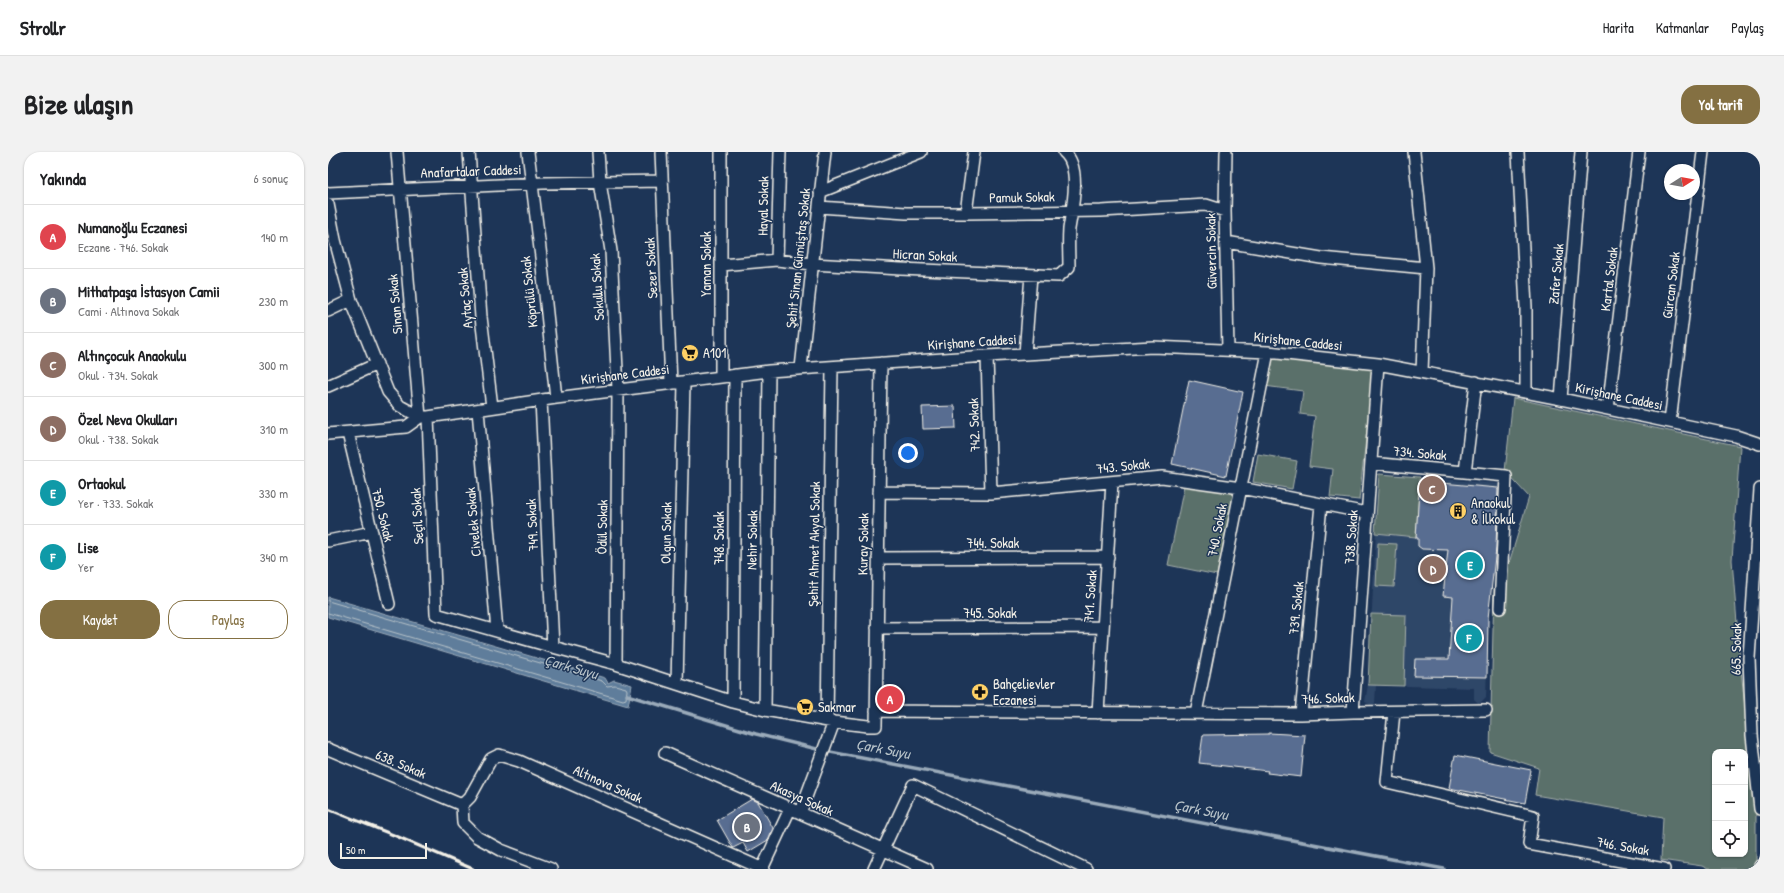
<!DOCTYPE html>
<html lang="tr">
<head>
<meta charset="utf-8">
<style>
  body { margin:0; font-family:"Patrick Hand",sans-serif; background:#f2f2f2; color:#202124 }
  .controls { position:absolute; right:12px; bottom:12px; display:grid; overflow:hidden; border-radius:8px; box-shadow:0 1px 3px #0004 }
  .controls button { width:36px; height:36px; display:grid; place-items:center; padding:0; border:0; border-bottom:1px solid #e0e0e0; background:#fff; color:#202124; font:20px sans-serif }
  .compass { position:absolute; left:1336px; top:12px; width:36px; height:36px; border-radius:50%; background:#fff; box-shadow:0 1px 3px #0004; rotate:79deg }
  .scale { position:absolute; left:12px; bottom:10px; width:87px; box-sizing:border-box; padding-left:4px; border:2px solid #f4f1e8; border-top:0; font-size:11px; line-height:14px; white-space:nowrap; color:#f4f1e8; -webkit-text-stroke:3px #1d3557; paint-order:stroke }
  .you { position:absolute; left:580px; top:301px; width:14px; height:14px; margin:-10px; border:3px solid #fff; border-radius:50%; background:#1a73e8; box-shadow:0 0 0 6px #1a73e833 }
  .badge { display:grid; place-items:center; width:26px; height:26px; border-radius:50%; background:#847042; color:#fff; font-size:13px; font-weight:700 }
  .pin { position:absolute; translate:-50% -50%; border:2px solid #fff; box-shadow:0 1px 4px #0006 }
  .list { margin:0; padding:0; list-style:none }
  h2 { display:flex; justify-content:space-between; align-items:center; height:52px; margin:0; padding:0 16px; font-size:17px }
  h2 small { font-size:13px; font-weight:400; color:#757577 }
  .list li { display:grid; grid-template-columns:26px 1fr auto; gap:12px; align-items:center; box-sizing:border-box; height:64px; padding:0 16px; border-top:1px solid #e0e0e0 }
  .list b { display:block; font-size:15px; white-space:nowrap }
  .list p { margin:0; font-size:13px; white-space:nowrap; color:#757577 }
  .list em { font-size:13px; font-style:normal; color:#757577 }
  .actions { display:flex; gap:8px; padding:12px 16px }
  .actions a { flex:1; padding:9px 0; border:1px solid #847042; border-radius:16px; text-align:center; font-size:14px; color:#847042 }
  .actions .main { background:#847042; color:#fff }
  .icon { flex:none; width:22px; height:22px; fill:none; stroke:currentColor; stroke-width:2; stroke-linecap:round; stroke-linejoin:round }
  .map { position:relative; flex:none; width:1432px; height:717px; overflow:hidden; border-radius:16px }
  header { display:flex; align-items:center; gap:24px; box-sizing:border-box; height:56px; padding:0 20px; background:#fff; border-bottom:1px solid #e0e0e0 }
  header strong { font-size:19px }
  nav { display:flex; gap:22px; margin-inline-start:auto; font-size:14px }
  .intro { display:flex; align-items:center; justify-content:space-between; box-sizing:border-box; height:96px; padding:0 24px }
  h1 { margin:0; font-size:28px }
  .button { padding:10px 18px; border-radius:16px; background:#847042; color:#fff; font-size:14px; font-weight:700 }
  main { display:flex; gap:24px; padding:0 24px }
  aside { flex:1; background:#fff; border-radius:16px; box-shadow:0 1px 3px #0004 }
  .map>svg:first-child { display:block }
</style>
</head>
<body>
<header>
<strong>Strollr</strong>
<nav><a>Harita</a><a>Katmanlar</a><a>Paylaş</a></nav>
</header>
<div class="intro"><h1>Bize ulaşın</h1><a class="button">Yol tarifi</a></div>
<main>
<aside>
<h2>Yakında<small>6 sonuç</small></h2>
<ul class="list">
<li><span class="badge" style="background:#e0444e">A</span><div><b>Numanoğlu Eczanesi</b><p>Eczane · 746. Sokak</p></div><em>140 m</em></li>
<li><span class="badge" style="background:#6b7280">B</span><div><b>Mithatpaşa İstasyon Camii</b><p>Cami · Altınova Sokak</p></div><em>230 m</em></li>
<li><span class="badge" style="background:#8d6e63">C</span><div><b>Altınçocuk Anaokulu</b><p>Okul · 734. Sokak</p></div><em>300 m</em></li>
<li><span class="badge" style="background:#8d6e63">D</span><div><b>Özel Neva Okulları</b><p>Okul · 738. Sokak</p></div><em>310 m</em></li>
<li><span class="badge" style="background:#0f9aa8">E</span><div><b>Ortaokul</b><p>Yer · 733. Sokak</p></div><em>330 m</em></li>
<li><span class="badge" style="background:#0f9aa8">F</span><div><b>Lise</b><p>Yer</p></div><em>340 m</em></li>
</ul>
<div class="actions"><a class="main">Kaydet</a><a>Paylaş</a></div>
</aside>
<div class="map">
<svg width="1432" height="717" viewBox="0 0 1432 717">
  <rect width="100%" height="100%" fill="#1d3557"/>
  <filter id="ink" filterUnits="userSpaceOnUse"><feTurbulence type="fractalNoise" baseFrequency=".025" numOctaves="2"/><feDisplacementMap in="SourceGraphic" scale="8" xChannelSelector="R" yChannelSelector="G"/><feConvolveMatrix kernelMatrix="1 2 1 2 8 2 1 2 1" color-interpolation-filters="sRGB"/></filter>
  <g filter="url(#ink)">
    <path fill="#2f4668" d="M1051 322 1174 332 1161 453 1158 545 1151 552 1146 547V536L1048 533 1047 551 1043 553 1037 550 1040 533Z"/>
    <path fill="#5a6f6b" stroke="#a7b0aa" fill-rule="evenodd" d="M939 204 1046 216 1031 348 1002 345 1005 317 981 314 987 264 972 262 975 239 936 234Z
      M1185 246 1412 294 1404 408 1412 509 1428 656V717H1380L1374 714 1333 708 1335 665 1207 643 1211 616 1162 600 1166 437 1175 431 1201 345 1177 319ZM1387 600H1417V702H1387Z
      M930 302 969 309 964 337 925 330Z
      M1051 322 1092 325 1088 385 1047 381Z
      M857 329 906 339 889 423 840 413Z
      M1050 391 1069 392 1066 435 1048 434Z
      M1043 462 1078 463 1076 534 1040 533Z"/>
    <path fill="#5f7d9b" stroke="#9babba" d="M0 445 277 526 280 531 286 528 304 533 300 554 0 465Z"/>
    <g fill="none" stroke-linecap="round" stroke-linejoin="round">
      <path stroke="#b8c3c9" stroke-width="1" d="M0 449 274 529 279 534 287 533 298 536 299 538 298 547 295 548 0 461"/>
      <path stroke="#9babba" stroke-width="3.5" d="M299 543 428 582 497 599 1116 717"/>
    </g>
    <path fill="#586d91" stroke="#f4f1e8" d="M861 228 915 240 898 324 844 312Z
      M627 254 628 276 595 277 594 255Z
      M1102 330 1170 336 1168 396 1160 466 1159 525 1086 524 1087 507H1121L1125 445 1115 444 1120 398 1094 397 1090 394V386H1088L1091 338Z
      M941 581 977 583 973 625 939 621 940 619 871 611 875 583 941 582Z
      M1127 603 1203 618 1197 651 1121 636Z
      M424 647 430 650 445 676 440 688 420 700 415 691 405 696 389 668Z"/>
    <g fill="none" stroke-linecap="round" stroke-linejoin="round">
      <g stroke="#f4f1e8" stroke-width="14">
        <path id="minor" d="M141 0 153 165 164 255
          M200 0 213 105 228 246
          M270 0 272 30 283 99 290 238 288 512
          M333 0 343 231
          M393 0V225
          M898 0 897 59 900 198
          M1086 0 1098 116 1094 220
          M1190 0 1198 155V240
          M492 40 593 0
          M0 41 215 31 334 29
          M0 52 7 88 23 148 60 240 72 254 92 265H100L228 246 441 219 659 204 825 195 940 200 1050 212 1233 247 1408 284 1432 292
          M491 55 578 61H638L773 59 878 53 897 59
          M638 61 646 0
          M898 90 993 106 1098 116
          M449 108 452 0
          M393 113 449 108 484 112 573 117 731 124 741 115C741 103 740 90 741 77 744 57 754 15 736 0
          M0 159 23 148
          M697 202 703 123
          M659 204 663 341
          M473 216 497 0
          M0 234 49 212
          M1233 247 1253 0
          M213 248 225 495
          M1280 257 1311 0
          M150 258 169 479
          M100 265 108 462 225 495 288 512 405 550 437 558 506 570 540 574H548L553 211
          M1342 270 1375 0
          M20 281 61 452
          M0 282 78 275 92 265 69 0
          M1043 311 1178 324 1172 456
          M1137 320 1148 230
          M1432 337 1421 506 1424 583 1432 657
          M551 340 663 341 834 325 913 336 1039 361
          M0 389 44 380
          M550 406 780 405
          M549 476 775 475
          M349 532 356 231
          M405 550 407 223
          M437 558 441 219
          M548 559 973 562 1025 560 1158 558
          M1025 560 1050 212
          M1066 560 1059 630 1205 664 1201 692 1336 717
          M770 561 784 330
          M868 561 940 200
          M973 562 993 353
          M499 568 504 216
          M0 597 134 653
          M337 601 599 717
          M134 653 142 645 163 607 171 603 191 609 435 717
          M134 653 135 671 149 685 173 698 223 717
          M472 661 506 570
          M434 717 462 657
          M546 717 585 633 758 717
          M1432 717V714"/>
      </g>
      <use href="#minor" stroke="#1d3557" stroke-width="11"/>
      <path stroke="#f4f1e8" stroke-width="3" d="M0 657 68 684 145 717"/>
    </g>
  </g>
  <defs>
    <g id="supermarket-disc" transform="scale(0.9)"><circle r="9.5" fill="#ffd166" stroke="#1d3557"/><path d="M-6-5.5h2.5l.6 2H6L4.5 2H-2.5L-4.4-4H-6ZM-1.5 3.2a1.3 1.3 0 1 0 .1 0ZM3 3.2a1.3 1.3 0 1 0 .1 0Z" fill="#111"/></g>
    <g id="building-disc" transform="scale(0.9)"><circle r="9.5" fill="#ffd166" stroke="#1d3557"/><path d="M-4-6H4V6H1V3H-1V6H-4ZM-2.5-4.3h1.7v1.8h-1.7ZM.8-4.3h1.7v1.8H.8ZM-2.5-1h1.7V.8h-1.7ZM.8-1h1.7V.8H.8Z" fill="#111"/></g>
    <g id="pharmacy-disc" transform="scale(0.9)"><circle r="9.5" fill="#ffd166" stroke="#1d3557"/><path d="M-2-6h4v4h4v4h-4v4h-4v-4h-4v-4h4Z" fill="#111"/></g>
  </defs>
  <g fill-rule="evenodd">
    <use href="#supermarket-disc" x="362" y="201"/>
    <use href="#building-disc" x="1130" y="359"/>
    <use href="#pharmacy-disc" x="652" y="540"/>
    <use href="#supermarket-disc" x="477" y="555"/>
  </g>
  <g text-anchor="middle" stroke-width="3" stroke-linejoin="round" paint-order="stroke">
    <g font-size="14" fill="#f4f1e8" stroke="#1d3557">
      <text transform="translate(143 19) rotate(-2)" y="5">Anafartalar Caddesi</text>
      <text transform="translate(694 45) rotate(-1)" y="5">Pamuk Sokak</text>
      <text transform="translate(435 54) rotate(-89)" y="5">Hayal Sokak</text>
      <text transform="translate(883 99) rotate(-91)" y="5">Güvercin Sokak</text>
      <text transform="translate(597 103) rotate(3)" y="5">Hicran Sokak</text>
      <text transform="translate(470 106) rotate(-84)" y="5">Şehit Sinan Gümüştaş Sokak</text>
      <text transform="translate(378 112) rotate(-90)" y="5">Yaman Sokak</text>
      <text transform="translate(323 116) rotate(-93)" y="5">Sezer Sokak</text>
      <text transform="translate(1228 122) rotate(-85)" y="5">Zafer Sokak</text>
      <text transform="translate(1281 127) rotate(-83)" y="5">Kartal Sokak</text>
      <text transform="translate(1343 133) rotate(-83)" y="5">Gürcan Sokak</text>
      <text transform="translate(269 135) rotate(-94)" y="5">Sokullu Sokak</text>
      <text transform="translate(201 140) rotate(-96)" y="5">Köprülü Sokak</text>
      <text transform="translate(137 146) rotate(-95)" y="5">Aytaç Sokak</text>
      <text transform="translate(67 152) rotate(-95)" y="5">Sinan Sokak</text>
      <text transform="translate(970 189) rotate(6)" y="5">Kirişhane Caddesi</text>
      <text transform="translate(644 190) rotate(-4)" y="5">Kirişhane Caddesi</text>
      <text transform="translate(297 222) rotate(-7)" y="5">Kirişhane Caddesi</text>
      <text transform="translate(1291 244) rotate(12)" y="5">Kirişhane Caddesi</text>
      <text transform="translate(646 273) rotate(-92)" y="5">742. Sokak</text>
      <text transform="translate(1092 301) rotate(5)" y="5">734. Sokak</text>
      <text transform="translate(795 314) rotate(-6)" y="5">743. Sokak</text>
      <text transform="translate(55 363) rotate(76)" y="5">750. Sokak</text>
      <text transform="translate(89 364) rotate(-93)" y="5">Seçil Sokak</text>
      <text transform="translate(145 370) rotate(-95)" y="5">Civelek Sokak</text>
      <text transform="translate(204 373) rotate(-93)" y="5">749. Sokak</text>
      <text transform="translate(274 375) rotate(-89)" y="5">Ödül Sokak</text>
      <text transform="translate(889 378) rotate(-79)" y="5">740. Sokak</text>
      <text transform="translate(338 381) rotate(-89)" y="5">Olgun Sokak</text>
      <text transform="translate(1023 385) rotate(-86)" y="5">738. Sokak</text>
      <text transform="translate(391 386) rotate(-90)" y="5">748. Sokak</text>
      <text transform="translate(424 388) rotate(-89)" y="5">Nehir Sokak</text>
      <text x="665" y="396">744. Sokak</text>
      <text transform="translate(486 392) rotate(-89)" y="5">Şehit Ahmet Akyol Sokak</text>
      <text transform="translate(535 392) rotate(-89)" y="5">Kuray Sokak</text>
      <text transform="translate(762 444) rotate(-86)" y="5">741. Sokak</text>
      <text transform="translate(968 456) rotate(-84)" y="5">739. Sokak</text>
      <text x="662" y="466">745. Sokak</text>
      <text transform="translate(1408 497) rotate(-89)" y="5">665. Sokak</text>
      <text transform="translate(1000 546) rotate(-2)" y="5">746. Sokak</text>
      <text transform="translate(73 612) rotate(23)" y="5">638. Sokak</text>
      <text transform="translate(280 632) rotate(24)" y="5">Altınova Sokak</text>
      <text transform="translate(474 646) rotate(24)" y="5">Akasya Sokak</text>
      <text transform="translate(1295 694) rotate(10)" y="5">746. Sokak</text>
    </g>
    <g font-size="14" fill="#f4f1e8" stroke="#1d3557" text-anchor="start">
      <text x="375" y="206">A101</text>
      <text x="1143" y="356">Anaokul<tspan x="1143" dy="16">&amp; İlkokul</tspan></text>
      <text x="665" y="537">Bahçelievler<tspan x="665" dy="16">Eczanesi</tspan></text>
      <text x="490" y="560">Sakmar</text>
    </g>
    <g font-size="15" font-style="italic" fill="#b8c3c9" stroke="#1d3557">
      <text transform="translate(243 515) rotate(16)" y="5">Çark Suyu</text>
      <text transform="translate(555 597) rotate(11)" y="5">Çark Suyu</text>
      <text transform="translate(873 658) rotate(11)" y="5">Çark Suyu</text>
    </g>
  </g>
</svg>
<div class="controls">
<button>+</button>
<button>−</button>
<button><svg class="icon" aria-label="locate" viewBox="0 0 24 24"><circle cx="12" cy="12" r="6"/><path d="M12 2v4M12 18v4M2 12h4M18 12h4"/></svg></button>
</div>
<svg class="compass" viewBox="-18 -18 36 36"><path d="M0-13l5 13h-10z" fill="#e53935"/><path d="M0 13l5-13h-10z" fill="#757577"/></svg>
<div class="scale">50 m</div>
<div class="you"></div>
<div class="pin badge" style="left:562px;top:547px;background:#e0444e">A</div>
<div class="pin badge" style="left:419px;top:675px;background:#6b7280">B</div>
<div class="pin badge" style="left:1104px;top:337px;background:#8d6e63">C</div>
<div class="pin badge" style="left:1105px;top:417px;background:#8d6e63">D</div>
<div class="pin badge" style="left:1142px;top:413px;background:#0f9aa8">E</div>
<div class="pin badge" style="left:1141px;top:486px;background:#0f9aa8">F</div>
</div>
</main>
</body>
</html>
